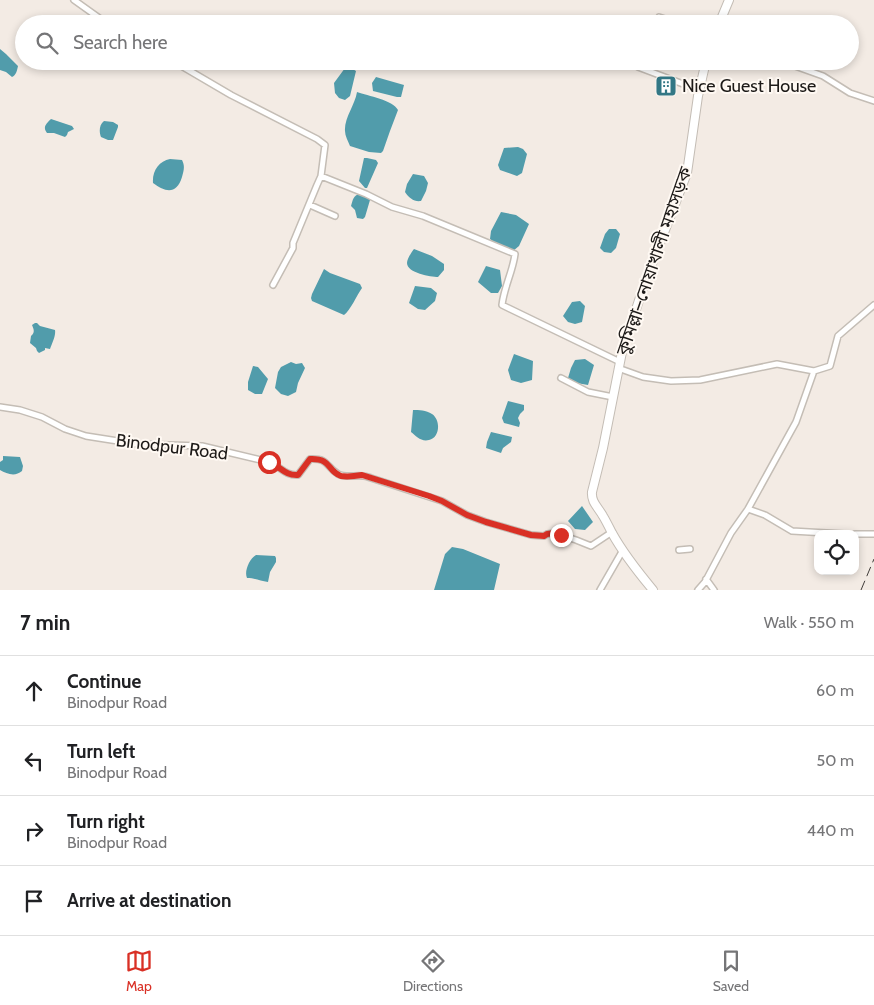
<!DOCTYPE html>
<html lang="en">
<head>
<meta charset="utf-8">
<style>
  body { margin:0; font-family:Cabin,"Noto Sans Bengali",sans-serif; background:#f2f2f2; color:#202124 }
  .controls { position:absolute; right:15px; bottom:15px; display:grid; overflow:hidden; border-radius:10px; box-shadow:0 2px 8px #0003 }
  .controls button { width:45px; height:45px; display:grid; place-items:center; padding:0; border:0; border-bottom:1px solid #e0e0e0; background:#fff; color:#202124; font:25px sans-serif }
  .stop { position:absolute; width:15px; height:15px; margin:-11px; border:4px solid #d93025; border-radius:50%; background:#fff }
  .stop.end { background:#d93025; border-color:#fff; box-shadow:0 1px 5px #0008 }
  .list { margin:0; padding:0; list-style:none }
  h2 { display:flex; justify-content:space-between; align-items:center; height:65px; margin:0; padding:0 20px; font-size:21px }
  h2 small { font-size:16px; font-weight:400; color:#757577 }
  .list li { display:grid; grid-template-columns:32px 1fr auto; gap:15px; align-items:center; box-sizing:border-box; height:70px; padding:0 20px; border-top:1px solid #e0e0e0 }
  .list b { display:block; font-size:19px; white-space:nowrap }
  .list p { margin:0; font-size:16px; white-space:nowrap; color:#757577 }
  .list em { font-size:16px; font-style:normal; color:#757577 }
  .icon { flex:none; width:28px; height:28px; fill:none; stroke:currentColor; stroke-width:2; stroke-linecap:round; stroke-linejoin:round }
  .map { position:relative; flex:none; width:874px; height:590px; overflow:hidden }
  .search { position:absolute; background:#fff; box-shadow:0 2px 8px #0003; left:15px; right:15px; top:15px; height:55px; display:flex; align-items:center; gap:12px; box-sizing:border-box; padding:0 18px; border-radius:28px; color:#757577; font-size:19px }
  .sheet { height:345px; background:#fff }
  nav { display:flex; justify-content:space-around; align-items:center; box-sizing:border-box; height:70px; border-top:1px solid #e0e0e0; background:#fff; font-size:14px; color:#757577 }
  nav a { display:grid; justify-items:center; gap:2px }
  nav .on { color:#d93025 }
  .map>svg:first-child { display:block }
</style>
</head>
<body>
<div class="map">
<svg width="874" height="590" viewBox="0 0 874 590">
  <rect width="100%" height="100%" fill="#f3ebe4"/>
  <path fill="#519cab" d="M0 49 6 54 18 66C17 71 16 75 12 77L6 72 0 70Z
    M345 68H351L356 71 350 96 345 100 339 98 335 93 334 83Z
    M376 77 404 85 401 97H397L373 91 372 83Z
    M357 92C368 96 393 100 398 110L390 131 383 151 381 153 369 152 350 146C348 141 345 136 345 131 344 118 355 105 357 92Z
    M51 119 72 126 74 129 68 132 67 135 65 137 54 133H47C42 127 47 123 51 119Z
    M104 121 113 122 118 125V127L113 140H108L101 137C99 132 99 125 104 121Z
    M518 147 523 149 527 154 522 173 517 176 500 170 498 165 504 148Z
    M364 158H367L376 160 378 163 367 188H365L359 181Z
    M170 159 182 160C185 166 184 170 182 177 177 194 166 193 153 183 152 171 159 161 170 159Z
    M413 174 424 176 428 183 426 191 421 201C414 202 409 198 405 192L407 184Z
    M360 194 368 197 370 200 365 217 363 219 357 218 355 210 351 206C353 200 353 195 360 194Z
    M501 212 516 215 529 224 519 246 513 251 504 250 490 239 491 231Z
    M609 229H616L620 234 616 248 611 253 604 252 600 248 605 234Z
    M414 249 432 256 444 264V270L438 277C431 277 407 273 407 263 407 259 411 253 414 249Z
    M486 266 500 270 502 286 498 293H491L478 282Z
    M324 269 330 273 360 284 362 288C357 295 350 311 344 315L312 301 311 298 312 294Z
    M415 286 431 288 437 293 435 301 425 310 418 309 409 303Z
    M580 301 585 306 582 322 575 324 568 322 563 316 572 302Z
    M35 323H37L40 326 55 330C56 336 52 343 50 349L45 348V350L39 353 37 351 36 348 30 343 31 336C35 332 34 330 32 325Z
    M514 354 533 361 532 380 521 383 511 380 508 370Z
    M585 359 594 365 588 385 571 382 568 378 571 368 575 360Z
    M291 362 296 364 302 363 305 368 298 383 296 392 288 396 281 394 275 388 278 372 281 367Z
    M253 366 258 367 268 379 262 394H255L248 390V382Z
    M508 401 524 405V410L520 414 518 418 520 423 519 427 504 423 502 418Z
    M413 410C419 410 426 410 432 414 441 420 440 438 429 440 421 442 416 436 411 432Z
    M491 432 512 437 511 442 503 448 501 453 486 448 487 442Z
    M3 456 20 457 23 466 22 471C15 477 7 474 0 470V462L3 460Z
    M582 506 593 522 585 530 575 529 568 521Z
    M452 547 463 549 500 564 494 590H434L445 554Z
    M256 555 275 556 276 558V562L270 572 268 582C260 581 255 578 247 578 244 572 249 559 256 555Z"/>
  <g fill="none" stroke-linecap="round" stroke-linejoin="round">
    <g stroke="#c4bdb5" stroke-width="8">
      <path id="minor" d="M74 0 102 20 103 24
        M659 17 680 24
        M173 61 231 95 317 139 325 145 321 176 317 185 293 243V248L273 285
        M781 61 823 76 850 93 874 101
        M638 67 699 90
        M321 176 366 194 392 207 423 216 515 254C513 271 504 287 502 305L620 362
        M310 205 335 216
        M618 368 643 377 671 381 700 380 777 364 814 371
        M814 371 830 366 838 336 874 305
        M561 378 588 392 613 397
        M0 407 20 410 42 417 65 429 86 436 137 444 202 446 269 462C280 466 285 476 298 475L310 459C329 458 325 466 338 474 345 478 355 475 363 476 366 476 368 477 371 478L442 501 467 515 486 522 531 535 544 536 547 534 555 533 576 540 591 546 612 532
        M748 509 765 515 792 531 844 534
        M855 534H874
        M679 550 690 549
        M706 579 714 590
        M600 590 623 550
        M698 590 705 582 731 533 748 509 796 422 814 371"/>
    </g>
    <g stroke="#c4bdb5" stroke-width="10">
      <path id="highway" d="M719 24 729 0
        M653 590C638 572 623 553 612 533 609 527 606 521 603 516 598 507 591 502 592 492L603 448 622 352 645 282 687 173 698 96 706 61"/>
    </g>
    <use href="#minor" stroke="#fff" stroke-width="5"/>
    <use href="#highway" stroke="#fff" stroke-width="8"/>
    <path stroke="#413d3a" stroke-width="1" stroke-dasharray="10 5" stroke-linecap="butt" d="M861 590 874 559"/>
  </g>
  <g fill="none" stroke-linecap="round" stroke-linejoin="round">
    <path stroke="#d93025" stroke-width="6" d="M269 462C280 466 285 476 298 475L310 459C332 458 327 471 341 476 347 477 356 476 362 475L429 496 442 501 467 515 486 522 531 535 544 536 547 534 555 533 561 535"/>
  </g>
  <defs>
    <g id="building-square" transform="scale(1.125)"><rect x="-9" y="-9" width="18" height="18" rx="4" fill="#327785" stroke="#fff9f3"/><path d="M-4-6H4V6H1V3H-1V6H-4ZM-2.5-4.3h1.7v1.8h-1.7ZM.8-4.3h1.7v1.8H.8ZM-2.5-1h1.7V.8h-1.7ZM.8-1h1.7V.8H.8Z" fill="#fff"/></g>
  </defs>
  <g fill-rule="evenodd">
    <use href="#building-square" x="666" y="86"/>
  </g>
  <g text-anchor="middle" stroke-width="4" stroke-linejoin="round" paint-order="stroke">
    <g font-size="18" fill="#1d1a18" stroke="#fff9f3" text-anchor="start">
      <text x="682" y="92">Nice Guest House</text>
    </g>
    <g font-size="18" fill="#1d1a18" stroke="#fff9f3">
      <text transform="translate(654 261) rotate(-71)" y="6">কুমিল্লা–নোয়াখালী মহাসড়ক</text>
      <text transform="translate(172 447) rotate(7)" y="6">Binodpur Road</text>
    </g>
  </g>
</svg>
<div class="controls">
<button><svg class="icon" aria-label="locate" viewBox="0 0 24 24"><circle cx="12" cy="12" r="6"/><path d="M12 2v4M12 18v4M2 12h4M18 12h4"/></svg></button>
</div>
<div class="stop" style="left:269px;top:462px"></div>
<div class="stop end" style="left:561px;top:535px"></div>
<div class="search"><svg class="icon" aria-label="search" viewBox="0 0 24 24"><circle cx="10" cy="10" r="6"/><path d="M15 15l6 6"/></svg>Search here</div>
</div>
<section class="sheet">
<h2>7 min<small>Walk · 550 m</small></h2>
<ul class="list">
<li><svg class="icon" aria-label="ahead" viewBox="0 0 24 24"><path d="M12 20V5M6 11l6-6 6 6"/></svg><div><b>Continue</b><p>Binodpur Road</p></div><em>60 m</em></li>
<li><svg class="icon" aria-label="left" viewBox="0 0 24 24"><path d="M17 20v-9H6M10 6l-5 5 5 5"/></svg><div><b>Turn left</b><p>Binodpur Road</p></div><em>50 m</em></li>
<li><svg class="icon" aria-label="right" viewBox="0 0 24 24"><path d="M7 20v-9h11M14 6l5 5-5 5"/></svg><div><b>Turn right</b><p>Binodpur Road</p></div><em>440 m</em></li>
<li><svg class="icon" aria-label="arrive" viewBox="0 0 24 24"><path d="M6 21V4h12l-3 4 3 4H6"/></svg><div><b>Arrive at destination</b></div></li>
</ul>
</section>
<nav>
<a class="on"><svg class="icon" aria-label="map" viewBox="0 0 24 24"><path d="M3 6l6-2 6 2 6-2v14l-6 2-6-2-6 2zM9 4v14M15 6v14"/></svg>Map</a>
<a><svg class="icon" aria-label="directions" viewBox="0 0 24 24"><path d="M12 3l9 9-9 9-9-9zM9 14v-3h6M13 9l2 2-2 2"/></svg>Directions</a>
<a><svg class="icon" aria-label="saved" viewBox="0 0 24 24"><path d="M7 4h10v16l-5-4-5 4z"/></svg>Saved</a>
</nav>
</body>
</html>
